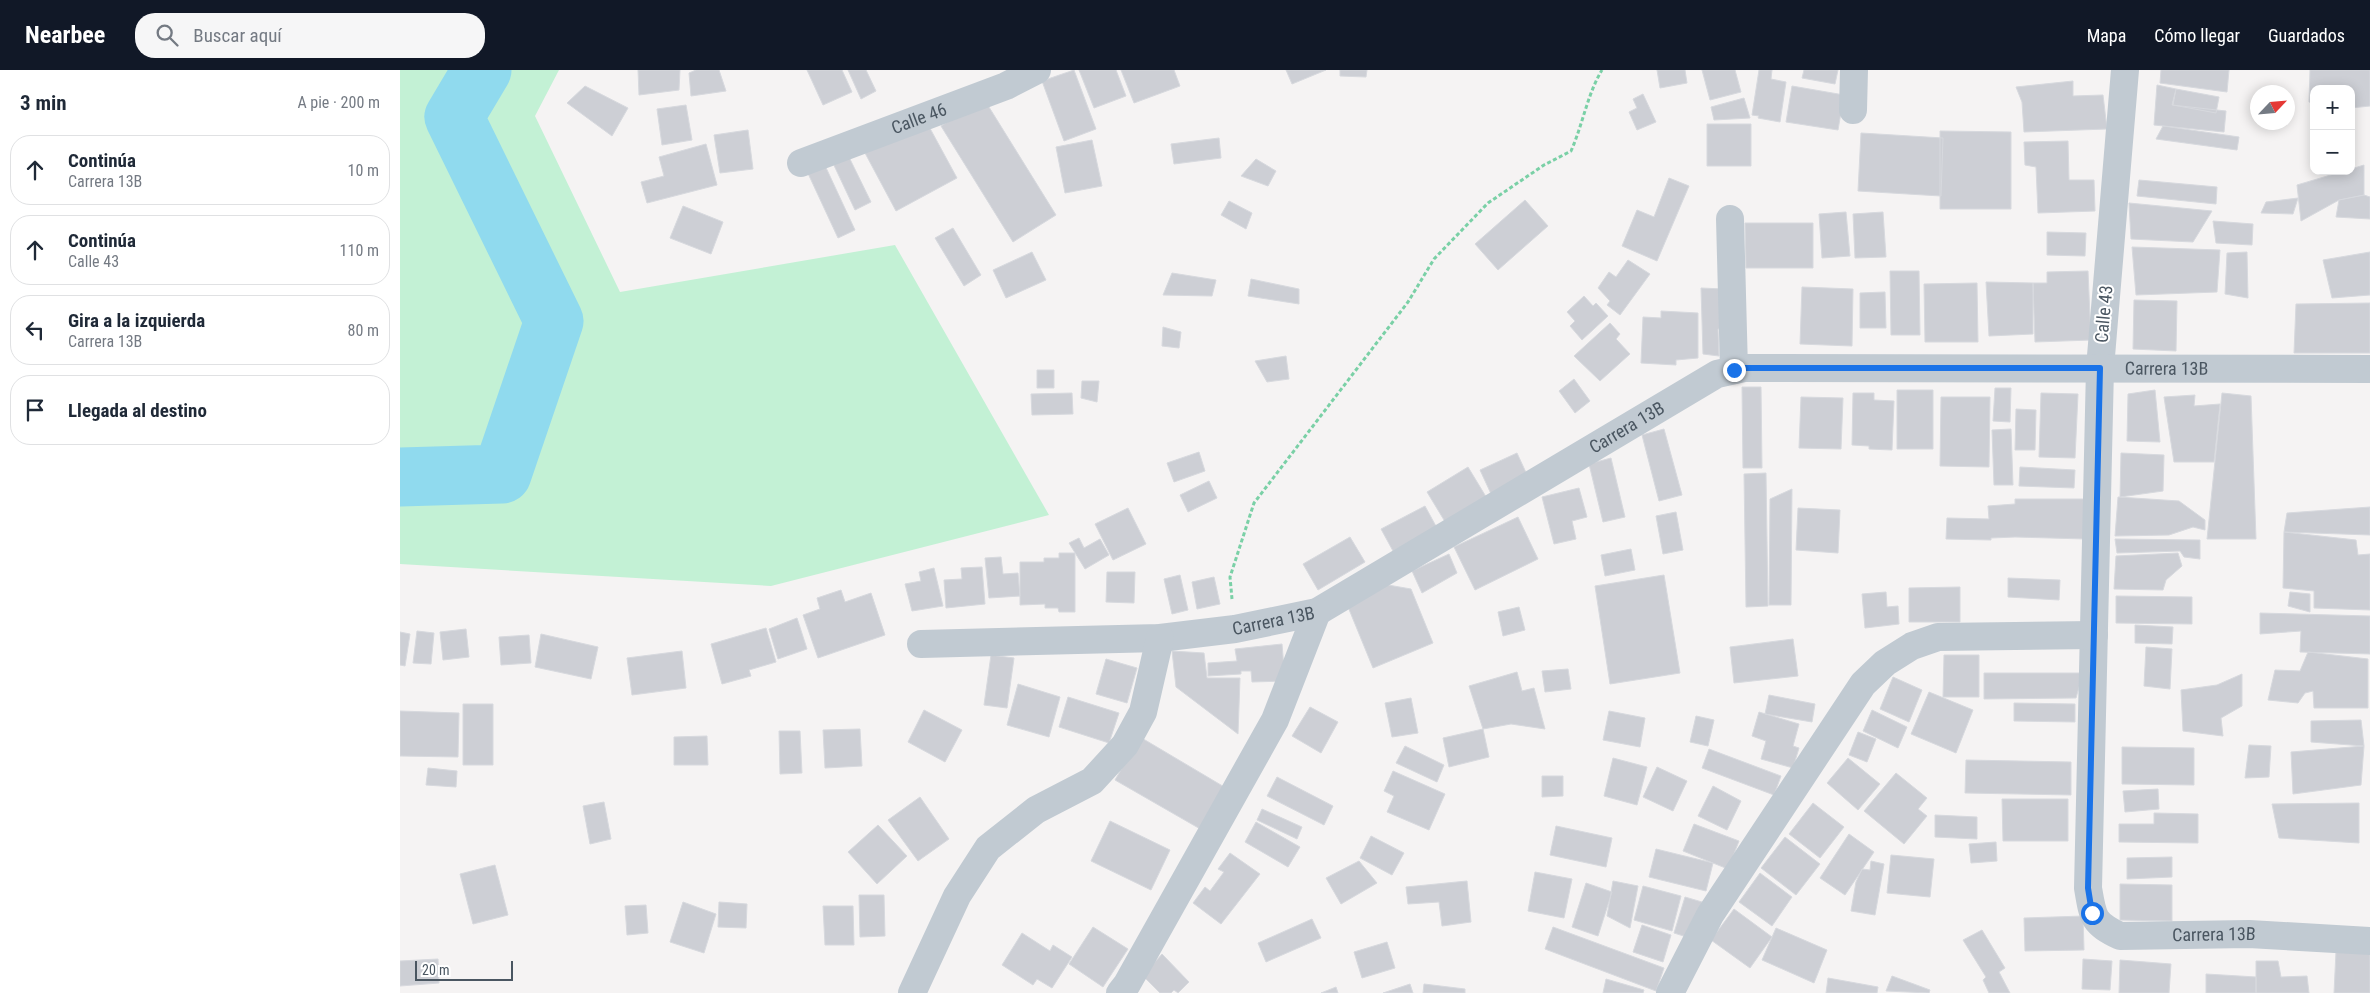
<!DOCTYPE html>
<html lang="es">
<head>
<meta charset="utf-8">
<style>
  body { margin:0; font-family:"Roboto Condensed",sans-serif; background:#f6f6f7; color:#1f2937 }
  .controls { position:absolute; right:15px; top:15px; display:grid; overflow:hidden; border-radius:10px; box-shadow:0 2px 12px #0003 }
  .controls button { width:45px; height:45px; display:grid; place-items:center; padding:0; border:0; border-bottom:1px solid #e0e1e3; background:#fff; color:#1f2937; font:25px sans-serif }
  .compass { position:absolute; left:1850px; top:15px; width:45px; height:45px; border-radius:50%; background:#fff; box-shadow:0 2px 12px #0003; rotate:64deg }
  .scale { position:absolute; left:15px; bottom:12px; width:98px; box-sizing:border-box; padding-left:5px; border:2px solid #4a5661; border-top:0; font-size:14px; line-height:18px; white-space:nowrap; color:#4a5661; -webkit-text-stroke:4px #fff; paint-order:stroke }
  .stop { position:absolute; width:15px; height:15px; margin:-11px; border:4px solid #1a73e8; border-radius:50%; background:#fff }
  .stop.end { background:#1a73e8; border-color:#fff; box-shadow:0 1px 5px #0008 }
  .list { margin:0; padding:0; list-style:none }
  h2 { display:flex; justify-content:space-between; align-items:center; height:65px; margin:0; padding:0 20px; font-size:21px }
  h2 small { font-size:16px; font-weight:400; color:#747a83 }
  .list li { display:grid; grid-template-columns:32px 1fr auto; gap:15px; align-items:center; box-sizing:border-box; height:70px; margin:0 10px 10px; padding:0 10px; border:1px solid #e0e1e3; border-radius:20px }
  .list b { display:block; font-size:19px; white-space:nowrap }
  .list p { margin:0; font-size:16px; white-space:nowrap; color:#747a83 }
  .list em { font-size:16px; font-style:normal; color:#747a83 }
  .icon { flex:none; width:28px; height:28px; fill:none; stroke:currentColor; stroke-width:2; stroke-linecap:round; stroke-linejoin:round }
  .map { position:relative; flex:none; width:1970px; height:923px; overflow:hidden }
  header { display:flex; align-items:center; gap:30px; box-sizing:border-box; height:70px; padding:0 25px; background:#111827; color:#fff }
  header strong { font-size:24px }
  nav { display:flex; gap:28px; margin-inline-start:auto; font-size:18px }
  .search { width:350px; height:45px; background:#f6f6f7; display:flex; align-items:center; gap:12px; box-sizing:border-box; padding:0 18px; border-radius:20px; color:#747a83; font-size:19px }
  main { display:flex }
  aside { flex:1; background:#fff }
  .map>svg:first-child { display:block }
</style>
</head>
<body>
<header>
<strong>Nearbee</strong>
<div class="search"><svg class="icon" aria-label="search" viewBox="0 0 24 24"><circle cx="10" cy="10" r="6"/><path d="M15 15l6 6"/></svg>Buscar aquí</div>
<nav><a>Mapa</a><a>Cómo llegar</a><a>Guardados</a></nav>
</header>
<main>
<aside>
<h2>3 min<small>A pie · 200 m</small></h2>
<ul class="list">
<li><svg class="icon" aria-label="ahead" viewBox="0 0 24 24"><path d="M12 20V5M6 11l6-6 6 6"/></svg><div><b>Continúa</b><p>Carrera 13B</p></div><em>10 m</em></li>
<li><svg class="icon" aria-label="ahead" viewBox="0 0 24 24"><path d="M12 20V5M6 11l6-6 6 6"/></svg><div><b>Continúa</b><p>Calle 43</p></div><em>110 m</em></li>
<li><svg class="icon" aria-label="left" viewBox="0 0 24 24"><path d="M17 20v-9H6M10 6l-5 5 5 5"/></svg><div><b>Gira a la izquierda</b><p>Carrera 13B</p></div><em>80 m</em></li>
<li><svg class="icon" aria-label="arrive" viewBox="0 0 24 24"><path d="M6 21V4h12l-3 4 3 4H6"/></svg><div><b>Llegada al destino</b></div></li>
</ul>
</aside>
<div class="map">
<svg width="1970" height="923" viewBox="0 0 1970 923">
  <rect width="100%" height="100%" fill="#f5f3f3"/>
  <path fill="#c3f1d5" d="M0 0H159L135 46 220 222 495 175 649 445 371 516 0 494Z"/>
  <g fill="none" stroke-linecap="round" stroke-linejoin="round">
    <path stroke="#90daee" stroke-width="59" d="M0 407 102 404 154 251 54 47 82 0"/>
  </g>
  <path fill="#cdcfd5" stroke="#d7d9de" d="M238 0H280L279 20 239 25Z
    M296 0H319L326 21 291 26 289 3Z
    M407 0H442L452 22 423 35Z
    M448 0H466L476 21 461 29Z
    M674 0 696 59 664 71 642 11Z
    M679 0H716L726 26 694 38Z
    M721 0H774L780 16 734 33Z
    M886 0H926L892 14Z
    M940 0H967L966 7 940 6Z
    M1257 0H1285L1287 13 1260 18Z
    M1302 0H1335L1341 22 1310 30Z
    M1359 0H1372L1371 9 1386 12 1380 52 1358 48 1359 46 1352 45Z
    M1404 0H1438L1435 14 1402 8Z
    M1761 0H1829L1827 22 1760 13Z
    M1910 0H1970V36L1951 38V19H1914V33L1909 32Z
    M1673 11V26L1703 25 1707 59 1624 62 1622 32 1616 17Z
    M1757 15 1776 19 1772 35 1826 41 1824 62 1754 55Z
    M185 16 228 38 212 66 167 33Z
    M1392 16 1444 25 1438 60 1386 52Z
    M1776 19 1819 27 1816 43 1773 35Z
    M1243 24 1256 52 1237 60 1229 42 1237 38 1233 29Z
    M1344 28 1350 48 1314 50 1311 37Z
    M584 29 656 145 613 172 541 56Z
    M286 35 292 70 262 75 257 39Z
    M526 51 557 108 496 141 465 83Z
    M1307 54H1351V96H1307Z
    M1763 56 1839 67 1837 80 1756 69Z
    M348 60 353 99 320 103 314 65Z
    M1540 61 1611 62V139H1540Z
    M1461 63 1543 68 1541 126 1458 121Z
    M819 68 821 88 774 94 771 74Z
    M692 70 702 116 665 123 656 77Z
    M1668 71 1669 110H1694L1695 141 1638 143 1636 97 1625 95 1624 72Z
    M306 74 317 115 247 133 241 112 264 106 259 87Z
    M446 81 471 132 455 140 431 89Z
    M422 89 455 160 438 168 405 97Z
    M856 89 876 101 868 116 841 106Z
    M1964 95V125L1939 130 1901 151 1897 115 1944 101H1951V99Z
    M1269 108 1289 116 1257 191 1222 176 1237 140 1254 147Z
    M1739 110 1817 117 1816 134 1737 126Z
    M1964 125 1970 127V149L1936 147 1939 130Z
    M1898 128 1893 144 1861 143 1866 132Z
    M1125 130 1148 156 1098 200 1075 174Z
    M829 131 852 143 846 159 821 145Z
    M1729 133 1812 141 1793 172 1731 169Z
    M283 136 323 152 311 184 270 168Z
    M1446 142 1450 186 1422 188 1419 144Z
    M1483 142 1486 187 1455 188 1453 144Z
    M1813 151 1853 154 1852 175 1816 173Z
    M1345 153H1413V198H1346Z
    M553 158 581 205 564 216 535 168Z
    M1647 162 1686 163 1685 186 1647 185Z
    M1732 177 1820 180 1817 222 1736 225Z
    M632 182 646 210 606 228 593 200Z
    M1847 182 1848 228 1825 224 1827 183Z
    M1970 182V225L1932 228 1923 190Z
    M1228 190 1250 204 1220 245 1207 235 1210 231 1198 218 1209 202 1216 207Z
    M1490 201H1519L1520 265H1491Z
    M1688 201 1691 270 1635 272 1633 213H1647V202Z
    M772 203 816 210 812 226 763 225Z
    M851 209 899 219V234L848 226Z
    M1586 212 1633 213V264L1589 266Z
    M1577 213 1578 272H1525L1524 214Z
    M1402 217 1453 219 1452 276 1400 274Z
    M1301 218 1323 219V259H1318L1319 286 1303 284Z
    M1485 222 1486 258H1460V223Z
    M1184 226 1193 236 1196 233 1208 246 1182 270 1170 256 1175 251 1167 242Z
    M1734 230 1777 231 1776 281 1733 279Z
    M1970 233V283H1894L1896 234Z
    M1261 241 1298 243V288L1276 290V295L1241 293 1243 247 1261 248Z
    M1210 253 1220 264 1216 269 1230 284 1200 311 1174 286Z
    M763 257 781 262 779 278 762 276Z
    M886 286 889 309 867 312 855 291Z
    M637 300H654V318H637Z
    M1174 309 1190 331 1175 343 1159 321Z
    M682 311H699L697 332 681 328Z
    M1342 317H1361L1362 398H1343Z
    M1595 318H1611L1610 352 1593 351Z
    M1497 320H1533V379H1497Z
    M1755 320 1760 372 1727 371 1728 324Z
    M672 323 673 344 632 345 631 324Z
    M1453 323H1474V330L1494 331 1492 380 1469 379V376L1452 375Z
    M1641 323 1678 324 1675 388 1639 387Z
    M1822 323 1851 326 1856 469H1807Z
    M1795 325 1794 336 1820 334 1814 392H1774L1764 327Z
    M1401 327 1443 328 1441 379 1399 378Z
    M1541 327H1590L1589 397 1540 396Z
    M1616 339 1636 340 1635 380H1615Z
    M1264 359 1282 425 1259 431 1242 365Z
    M1611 359 1613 415H1594L1592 360Z
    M799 382 805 401 774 412 767 393Z
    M1117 383 1129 409 1092 426 1080 400Z
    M1721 383 1764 385 1763 421 1720 427Z
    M1211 388 1225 447 1203 452 1189 394Z
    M1068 397 1088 430 1047 455 1027 422Z
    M1620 397 1675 400 1674 418 1619 416Z
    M1366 403 1368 536 1346 537 1344 404Z
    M809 411 817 428 788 442 780 425Z
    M1179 418 1187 447 1172 451 1176 469 1154 474 1142 427Z
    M1392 419 1391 535H1369L1370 429Z
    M1718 427 1779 431 1805 450V460L1793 457 1769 465 1715 466Z
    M1615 429H1686L1685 469 1615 467 1591 468V470L1546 469 1547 448 1589 449 1588 436 1615 434Z
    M1025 436 1037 458 993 481 981 459Z
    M1970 437V465L1884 462 1887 443Z
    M728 438 746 474 713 490 695 454Z
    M1398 438 1440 440 1438 483 1396 480Z
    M1276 442 1283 480 1263 484 1256 446Z
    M1118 447 1138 489 1075 520 1054 477Z
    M1884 462 1956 470 1958 485 1970 484V540L1914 538V521L1883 518Z
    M950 467 965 492 918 520 903 494Z
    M679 468 684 478 700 469 709 485 685 499 669 473Z
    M1715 469 1800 470V489L1784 487 1780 481 1717 483Z
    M1231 479 1235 500 1205 506 1201 485Z
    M659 483H675V542H659L658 538H645V534L620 535V492H644V488H659Z
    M1778 483 1782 496 1766 510 1763 520 1714 519 1716 486Z
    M1049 484 1057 503 1022 523 1012 501Z
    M601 487 603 504 618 503 620 526 589 528 585 488Z
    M582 497 585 534 546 538 544 510 562 509 561 498Z
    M534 498 543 536 512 541 505 514 521 511 519 502Z
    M707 502H735L734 533 706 532Z
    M780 505 788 540 772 544 764 509Z
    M1264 505 1280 603 1210 614 1195 516Z
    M814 507 820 534 797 539 792 512Z
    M1608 508 1660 510 1659 530 1608 527Z
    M988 515 1011 519 1033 573 973 598 946 532Z
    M1560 517V552H1509V518Z
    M441 520 445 532 471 523 485 565 418 588 403 545 420 539 417 528Z
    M1486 522 1487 537 1498 536 1499 554 1465 558 1462 524Z
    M1890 522 1910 524V542L1888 536Z
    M1716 526 1792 527V554L1716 553Z
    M1119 537 1125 560 1103 566 1098 542Z
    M1860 543 1970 546V584L1900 582 1901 561 1860 564Z
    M397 548 407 579 378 589 369 559Z
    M1735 555 1773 557 1772 574 1735 573Z
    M366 558 376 592 349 600 351 606 322 614 311 574Z
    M66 559 69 587 43 590 40 562Z
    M17 561 34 563 31 594 13 593Z
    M0 562 10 564 5 596 0 595Z
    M141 564 198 577 191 609 135 597Z
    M129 565 131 593 101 595 99 567Z
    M1393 569 1398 606 1334 613 1330 577Z
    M882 574 885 611 852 612 851 601H841V604L808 606V593L837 591 835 579Z
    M1746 577 1772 579 1770 619 1744 616Z
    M282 581 286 618 232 625 227 588Z
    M772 581 804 583 807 608H840L838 664 776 617Z
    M1908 582 1968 589V638H1914L1913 621 1905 623 1898 633 1868 630 1875 600 1900 601Z
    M591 585 614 588 607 638 584 635Z
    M1544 585H1579V627H1543Z
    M706 589 737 598 727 633 696 624Z
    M1168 599 1171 619 1145 622 1142 601Z
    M1117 602 1122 621 1134 618 1145 659 1111 654 1083 659 1069 616Z
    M1584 603H1683L1676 628 1584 629Z
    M1842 604V636L1821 648 1823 666 1783 661 1781 620 1817 615Z
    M1493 607 1522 620 1509 652 1480 639Z
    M618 614 660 627 649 667 607 655Z
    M1529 622 1573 640 1556 683 1511 664Z
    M1369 625 1415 634 1412 652 1365 644Z
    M668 627 719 643 709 673 659 657Z
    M1011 628 1018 663 992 667 985 633Z
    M1614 633 1675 634V652L1614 651Z
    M63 634H93V695H63Z
    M910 637 938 652 921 683 892 666Z
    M524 640 562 660 545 692 508 672Z
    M1472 640 1507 657 1498 678 1463 661Z
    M0 641 59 643 58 687 0 686Z
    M1209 641 1245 648 1240 677 1203 670Z
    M1359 642 1399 654 1393 676 1399 678 1393 698 1361 689 1366 671 1352 666Z
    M1296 646 1314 650 1308 676 1290 672Z
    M1961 650 1964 676 1911 672V651Z
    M460 659 462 696 425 698 423 660Z
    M1083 659 1089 687 1049 697 1043 668Z
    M379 661H400L402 703 380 704Z
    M1458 662 1476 669 1467 692 1449 685Z
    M307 666 308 695H274V667Z
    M740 667 826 718 802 760 715 710Z
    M1849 675 1871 676 1869 707 1845 708Z
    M1005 676 1044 695 1037 712 996 693Z
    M1964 676 1961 715 1893 724 1891 682Z
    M1722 677 1794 678V715L1722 714Z
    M1309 679 1381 706 1374 725 1302 698Z
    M1213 688 1247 697 1237 735 1204 726Z
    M1448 688 1480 714 1458 740 1427 713Z
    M1566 690 1671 692V725L1565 723Z
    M1257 697 1287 711 1273 741 1243 727Z
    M28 698 57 701 56 717 26 715Z
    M993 701 1045 724 1029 760 987 742 994 726 984 721Z
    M1496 703 1527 728 1518 739 1527 746 1504 774 1464 741Z
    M1142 706H1163V726L1142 727Z
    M877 707 933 736 924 755 867 726Z
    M1313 716 1341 731 1327 760 1298 746Z
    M1758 719 1759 739 1725 742 1723 721Z
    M520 727 549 769 518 791 488 750Z
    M1602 729H1668V771H1603Z
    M204 732 211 769 190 774 183 736Z
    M1413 733 1444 757 1420 788 1389 764Z
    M1959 733V773L1879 768 1872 734Z
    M862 739 902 757 897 769 857 750Z
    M1754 743 1798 744V773L1719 772V754H1754Z
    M1535 745 1577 747V769L1535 767Z
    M710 751 770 780 751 820 691 791Z
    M856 752 900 777 888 797 845 772Z
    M1294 754 1339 771 1328 799 1283 781Z
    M478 755 507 786 477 814 448 782Z
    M1156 756 1212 768 1206 797 1150 785Z
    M1449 764 1474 782 1445 825 1420 808Z
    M971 766 1004 783 992 805 960 788Z
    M1385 767 1420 794 1396 825 1361 798Z
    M1596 772 1597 791 1571 793 1569 774Z
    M1256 779 1313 793 1306 821 1249 807Z
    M830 783 860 804 821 854 793 833 805 817 810 821 824 802 818 799Z
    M1491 785 1534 789 1530 827 1487 823Z
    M1772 787V807L1727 809V788Z
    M959 791 977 813 941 834 926 808Z
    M1471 791 1484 794 1475 845 1451 841 1456 812 1462 799 1470 800Z
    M95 795 108 845 73 854 60 804Z
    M1135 802 1172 809 1164 848 1128 841Z
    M1360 803 1392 827 1372 856 1339 832Z
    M1067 811 1071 852 1042 856 1039 832 1008 834 1006 817Z
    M1213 811 1238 816 1230 858 1207 846Z
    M1186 813 1212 822 1198 866 1172 857Z
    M1720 814 1772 815V851L1720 850Z
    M1243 816 1281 826 1272 861 1234 850Z
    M459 825H484L485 866 460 867Z
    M1285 827 1302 832 1290 868 1274 863Z
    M283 832 316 844 304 883 270 872Z
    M319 832 347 834 346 858 318 857Z
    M246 835 248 863 227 865 225 836Z
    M423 836H453L454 875H425Z
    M1334 839 1372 867 1350 898 1311 870Z
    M1683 846 1684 880 1625 881 1624 848Z
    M912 849 921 868 866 892 858 873Z
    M1242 855 1271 865 1263 892 1233 882Z
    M693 857 728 879 703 917 669 894Z
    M1153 857 1264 898 1256 921 1145 879Z
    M1376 858 1427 880 1414 913 1362 890Z
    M1582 860 1605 898 1599 902 1610 923H1589L1583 910 1586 907 1563 870Z
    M622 863 650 881 653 875 672 887 652 918 637 909 633 915 602 895Z
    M987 872 995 898 962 908 954 882Z
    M1936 881H1970V923H1934Z
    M762 884 789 912 778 923 774 920 771 923H760L743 906Z
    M38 889 39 913 0 916V891Z
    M1683 889 1712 891 1710 920 1682 919Z
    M1720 890 1771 894 1769 923H1719Z
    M1856 891H1878L1881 907 1907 906 1909 923H1856Z
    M1806 904 1856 907V923H1806Z
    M1492 906 1530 920 1529 923 1486 921Z
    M1428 908 1478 917 1477 923H1426Z
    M1206 909 1244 920 1243 923H1203Z
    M1010 914 1013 923H983Z
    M1024 914 1065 919V923H1023Z
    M936 917 938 923H921Z"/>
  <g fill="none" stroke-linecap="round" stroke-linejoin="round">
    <path stroke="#7ad0a6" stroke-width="3" stroke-dasharray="4 2.5" stroke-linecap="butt" d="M832 529 830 507 854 433 1008 232 1034 189 1088 133 1144 95 1171 81C1183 54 1187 25 1202 0"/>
    <g stroke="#c1cad2" stroke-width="28">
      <path id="s1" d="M1725 0 1700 298 1688 818C1693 848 1693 853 1720 866L1849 864 1970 871"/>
      <path d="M1453 40 1454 0"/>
      <path id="s2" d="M401 93 606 16 637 0"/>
      <path d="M1330 149 1334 300"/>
      <path id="s3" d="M521 574 760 568 835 559 917 542 1317 304 1344 298 1970 299"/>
      <path d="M512 923 557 826 588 778 636 740 692 711 725 675 743 642 760 568"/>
      <path d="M720 923 727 914 875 650 917 542"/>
      <path d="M1270 923 1310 845 1463 614 1485 593 1512 576 1538 567 1694 565"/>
    </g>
  </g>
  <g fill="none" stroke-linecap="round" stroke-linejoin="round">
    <path stroke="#1a73e8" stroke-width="6" d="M1334 300 1344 298H1700L1688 818 1692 843"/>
  </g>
  <g text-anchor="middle" stroke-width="4" stroke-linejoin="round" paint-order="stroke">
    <g font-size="18" fill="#4a5661" stroke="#fff">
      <text dy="6" stroke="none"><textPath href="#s2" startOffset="126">Calle 46</textPath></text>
      <text transform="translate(1704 244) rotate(-85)" y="6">Calle 43</text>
      <text dy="6" stroke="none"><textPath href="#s3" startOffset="1314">Carrera 13B</textPath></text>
      <text dy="6" stroke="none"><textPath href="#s3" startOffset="759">Carrera 13B</textPath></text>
      <text dy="6" stroke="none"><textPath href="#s3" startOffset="354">Carrera 13B</textPath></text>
      <text dy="6" stroke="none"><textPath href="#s1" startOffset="975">Carrera 13B</textPath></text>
    </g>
  </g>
</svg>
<div class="controls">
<button>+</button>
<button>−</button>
</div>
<svg class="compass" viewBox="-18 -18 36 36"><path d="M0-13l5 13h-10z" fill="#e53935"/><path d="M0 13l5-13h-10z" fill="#747a83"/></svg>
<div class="scale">20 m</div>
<div class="stop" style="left:1692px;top:843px"></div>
<div class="stop end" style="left:1334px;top:300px"></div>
</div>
</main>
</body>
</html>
